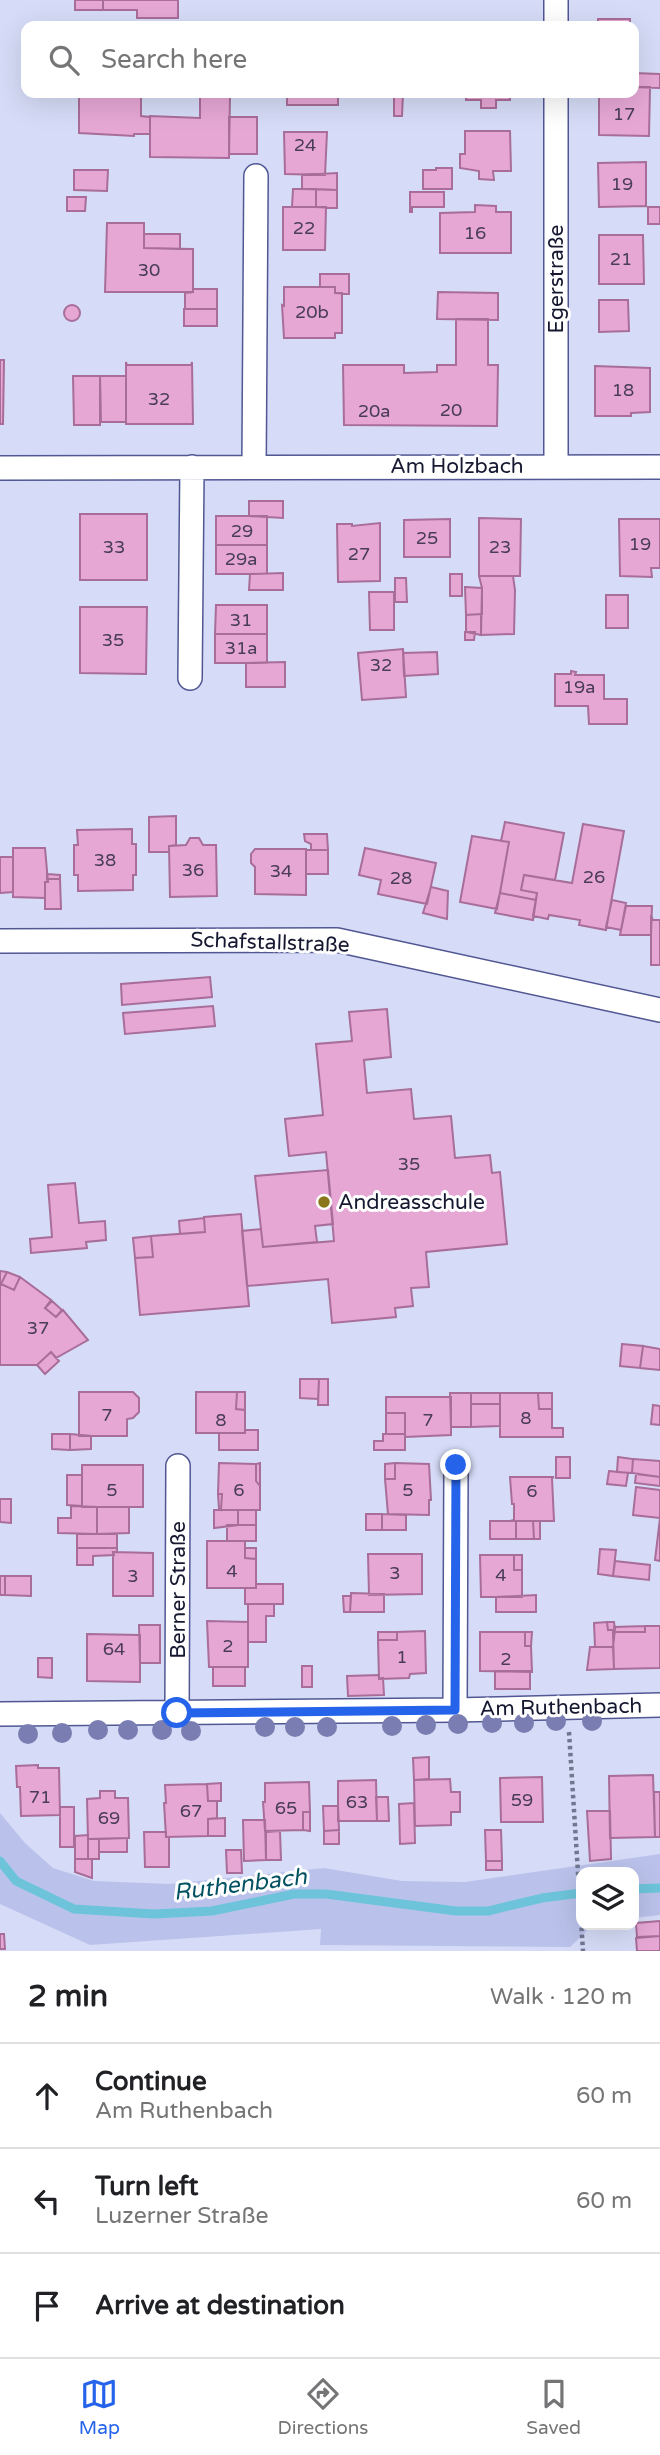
<!DOCTYPE html>
<html lang="en">
<head>
<meta charset="utf-8">
<style>
  body { margin:0; font-family:"Varela Round",sans-serif; background:#f6f6f6; color:#202124 }
  .controls { position:absolute; right:21px; bottom:21px; display:grid; overflow:hidden; border-radius:14px; box-shadow:0 7px 28px #0002 }
  .controls button { width:63px; height:63px; display:grid; place-items:center; padding:0; border:0; border-bottom:2px solid #e0e0e0; background:#fff; color:#202124; font:35px sans-serif }
  .stop { position:absolute; width:21px; height:21px; margin:-16px; border:5px solid #2563eb; border-radius:50%; background:#fff }
  .stop.end { background:#2563eb; border-color:#fff; box-shadow:0 2px 7px #0008 }
  .list { margin:0; padding:0; list-style:none }
  h2 { display:flex; justify-content:space-between; align-items:center; height:91px; margin:0; padding:0 28px; font-size:30px }
  h2 small { font-size:23px; font-weight:400; color:#757577 }
  .list li { display:grid; grid-template-columns:46px 1fr auto; gap:21px; align-items:center; box-sizing:border-box; height:105px; padding:0 28px; border-top:2px solid #e0e0e0 }
  .list b { display:block; font-size:26px; white-space:nowrap }
  .list p { margin:0; font-size:23px; white-space:nowrap; color:#757577 }
  .list em { font-size:23px; font-style:normal; color:#757577 }
  .icon { flex:none; width:38px; height:38px; fill:none; stroke:currentColor; stroke-width:2; stroke-linecap:round; stroke-linejoin:round }
  .map { position:relative; flex:none; width:660px; height:1951px; overflow:hidden }
  .search { position:absolute; background:#fff; box-shadow:0 7px 28px #0002; left:21px; right:21px; top:21px; height:77px; display:flex; align-items:center; gap:18px; box-sizing:border-box; padding:0 24px; border-radius:14px; color:#757577; font-size:26px }
  .sheet { height:406px; background:#fff }
  nav { display:flex; justify-content:space-around; align-items:center; box-sizing:border-box; height:98px; border-top:2px solid #e0e0e0; background:#fff; font-size:19px; color:#757577 }
  nav a { display:grid; justify-items:center; gap:4px }
  nav .on { color:#2563eb }
  .map>svg:first-child { display:block }
</style>
</head>
<body>
<div class="map">
<svg width="660" height="1951" viewBox="0 0 660 1951">
  <rect width="100%" height="100%" fill="#d6dcf7"/>
  <path fill="#bac2eb" d="M0 1813 25 1843 53 1868 94 1881 170 1884 324 1868 402 1881 465 1882 660 1854V1915L634 1918V1872H581V1925H593L570 1947 320 1945 321 1929 90 1945 0 1904Z"/>
  <g fill="none" stroke-linecap="round" stroke-linejoin="round">
    <path stroke="#6dc4da" stroke-width="9" d="M0 1861 16 1881 74 1909 154 1914 212 1911 294 1894H326L456 1911H488L542 1898 581 1893
      M634 1889 660 1888"/>
  </g>
  <path fill="#e6a7d5" stroke="#a86d99" stroke-width="2" d="M75 0H103V10H75Z
    M103 0H178V18H137V10H103Z
    M598 19H630V26H598Z
    M634 73 660 74V88L634 87Z
    M634 87H650L649 136 599 135V93H634Z
    M79 93H141V116L150 117V134H134V136L79 133Z
    M287 93H338V105H287Z
    M394 93H403L402 116H394Z
    M460 93H510V100H496V108H481V100H466V96H460Z
    M200 96H230L229 158 150 157V116L200 118Z
    M229 117H257V154H229Z
    M465 131H510L511 171H493L494 180 479 179V171L460 168V154H465Z
    M284 132H327L325 175 285 174Z
    M646 162V206L599 207 598 163Z
    M436 168H452V189H423V170H436Z
    M74 170H108L107 191 74 190Z
    M337 173V190L302 189V175Z
    M293 189H316V207H292Z
    M316 189 337 190V208L316 207Z
    M410 192H444V207H412V212H410Z
    M67 197H86L85 211H67Z
    M475 205 496 206V212H511V253H440V213L475 212Z
    M283 207H326L325 250H283Z
    M648 207H660V224H648Z
    M107 223H144V248L193 249V292H105Z
    M144 234H180V249L144 248Z
    M599 235H643L644 284H599Z
    M320 274H349V294L335 293V287H320Z
    M284 287H335V293H342V333H335V338H284L282 305 284 306Z
    M193 289H217V309H185V293L193 292Z
    M438 292 498 293V320L437 319Z
    M599 300H628L629 331 599 332Z
    M64 313a8 8 0 1 1 16 0a8 8 0 1 1-16 0Z
    M184 309H217V326H184Z
    M456 319H488V365H498L497 426 344 425 343 365H404V373L437 372V365H456Z
    M0 360H4L3 424H0Z
    M126 362 127 365H191L192 362 193 424H126Z
    M595 366 650 368V412L631 413V416H595Z
    M73 376H100V425H74Z
    M100 376H126V422H101Z
    M249 501H283V518L249 516Z
    M80 514H147V580H80Z
    M216 516H267V545H216Z
    M479 518 521 519 520 576H479Z
    M450 519V557H404V520Z
    M619 519H660V568H651L652 577 620 576Z
    M380 523V581L338 582 337 524H352V526Z
    M216 545H267V574H216Z
    M283 573V590H249L250 574Z
    M450 574H462V596H450Z
    M479 576H513L515 590 514 634 481 635 482 588Z
    M395 578H406L407 602H395Z
    M465 587 482 588V614L466 615Z
    M369 592H394V630H370Z
    M606 595H628V628H606Z
    M216 605H267V634H215Z
    M80 607H147L146 674 80 673Z
    M481 614V635L466 632V615Z
    M465 632H475L474 640H465Z
    M215 634H267V663H215Z
    M403 649 406 697 362 700 358 653Z
    M437 652 438 674 404 676 403 653Z
    M285 662V687H246V663Z
    M571 671 576 672 575 675H604V699H627V724H589L588 706H555V674H571Z
    M176 816V845L169 846V852H149V817Z
    M505 822 564 833 555 880 524 875 521 890 537 893 536 900 500 893 509 842 501 841Z
    M583 824 624 831 606 930 579 925 580 920 549 915 548 919 533 916 537 893 521 890 524 875 572 883Z
    M132 829V844H136V875H133V890L78 891V875H74V845H78L77 830Z
    M304 834H327L328 850H311V844L305 841Z
    M472 836 509 842 497 909 460 902Z
    M190 838H199L203 845H216L217 896 170 897 169 846 186 845Z
    M13 848H45L48 882H45V898L13 897Z
    M365 848 436 863 427 904 378 894 381 880 359 875Z
    M255 849H306V895L255 894V867L251 863V854Z
    M306 850H328V874H306Z
    M0 857H13V892L0 893Z
    M47 874 60 875V879H47Z
    M47 879H60L61 909H45V882H48Z
    M431 887 448 891 447 919 423 913Z
    M500 893 536 900 533 920 495 913Z
    M612 900 626 903 621 930 606 927Z
    M626 906H652L651 935H620Z
    M651 915 653 920H660V965H651Z
    M210 977 212 997 122 1005 121 984Z
    M213 1006 215 1026 125 1034 123 1013Z
    M387 1009 391 1057 364 1060 367 1093 411 1089 414 1119 451 1116 455 1158 490 1155 492 1173 500 1172 507 1244 426 1252 429 1287 411 1288 413 1306 395 1308 396 1317 332 1323 328 1279 247 1286 242 1231 261 1229 263 1247 334 1241 326 1152 289 1156 285 1119 323 1115 316 1044 352 1041 349 1012Z
    M328 1170 333 1224 315 1226 317 1242 263 1247 255 1176Z
    M75 1183 79 1223 105 1221 106 1240 86 1242 87 1248 31 1253 30 1239 52 1237 48 1185Z
    M241 1214 249 1306 140 1315 135 1258 153 1257 151 1236 205 1232 204 1217Z
    M204 1218 205 1232 180 1234 179 1221Z
    M151 1236 153 1257 135 1258 133 1238Z
    M0 1271 7 1272 1 1284 14 1290 20 1277 51 1300 45 1308 56 1317 63 1310 88 1340 56 1358 51 1352 37 1365H0Z
    M7 1272 20 1277 14 1290 1 1284Z
    M52 1301 62 1310 56 1317 45 1308Z
    M622 1344 643 1346 640 1368 620 1366Z
    M643 1346 660 1349V1370L640 1368Z
    M51 1352 59 1361 45 1374 37 1365Z
    M300 1379H319L318 1399 300 1398Z
    M319 1379H328V1405H318Z
    M79 1392H133L139 1398V1412L133 1418 127 1419V1436H79Z
    M196 1392H237L236 1409 245 1410V1433H196Z
    M237 1392H245V1410L236 1409Z
    M450 1393H471V1427H451Z
    M471 1393H500V1404H471Z
    M500 1393H538L539 1409H552V1428H563V1437H500Z
    M538 1393H552V1409H539Z
    M386 1397H451V1435L405 1437V1413H386Z
    M471 1404H500V1426L471 1427Z
    M653 1405 660 1406V1425L651 1424Z
    M386 1413H405V1434H386Z
    M245 1430H258V1450H219V1433H245Z
    M52 1434H70V1450L52 1449Z
    M70 1434 91 1436V1449L70 1450Z
    M383 1434H405V1450H374V1441H383Z
    M556 1457H570V1478H556Z
    M618 1457 633 1459 632 1473 617 1472Z
    M633 1459 660 1461V1477L632 1473Z
    M219 1463 256 1464V1481L260 1486V1510H221L222 1494H218Z
    M260 1463V1486L256 1481V1464Z
    M395 1463 429 1464 431 1500H429V1515L388 1514 385 1479H395Z
    M395 1463V1479H385V1464Z
    M82 1465H143V1507H82Z
    M609 1471 628 1473 626 1486 607 1484Z
    M636 1474 660 1477V1486L635 1483Z
    M67 1475H82V1506L67 1505Z
    M510 1477H554L552 1478 554 1521H510L514 1520V1504H512Z
    M636 1487 660 1490V1518L633 1515Z
    M218 1494H222L221 1510 219 1509Z
    M0 1499H11V1523L0 1522Z
    M71 1506 97 1507V1534L58 1533V1518H71Z
    M97 1507H129V1533L97 1534Z
    M214 1510H238V1525L214 1528Z
    M238 1510H256V1525H238Z
    M366 1514H382V1530H366Z
    M382 1514 406 1515V1530H382Z
    M660 1518V1561L655 1560Z
    M490 1521H516V1539H490Z
    M516 1521H533L534 1539H516Z
    M533 1521H540V1539H534Z
    M227 1525H256V1541H227Z
    M77 1534H117V1548H77Z
    M207 1541H245V1558L256 1559V1588H207Z
    M77 1548H117V1552H113L114 1555 93 1556V1565H77Z
    M245 1548H256V1559L245 1558Z
    M600 1549 616 1550 613 1576 598 1574Z
    M113 1552 153 1553V1596H113Z
    M368 1554H422V1594L369 1595Z
    M480 1555H514V1570H522V1597H481Z
    M514 1555H522V1570H514Z
    M615 1561 650 1565 649 1580 613 1576Z
    M0 1576H5V1595H0Z
    M5 1576H31V1596L5 1595Z
    M256 1584H283V1604H245V1588H256Z
    M351 1593 384 1594V1612H350Z
    M536 1595V1612H496V1597Z
    M343 1596H351L350 1612H344Z
    M248 1604H274V1616H266V1642H248Z
    M207 1621 248 1622V1667H209Z
    M607 1622 608 1630 615 1629 613 1647H595L594 1623Z
    M607 1622H614L615 1629 608 1630Z
    M139 1625H160V1663H140Z
    M645 1626H660V1668L614 1669 613 1632H645Z
    M645 1626V1632H615L614 1627Z
    M425 1631 426 1673 410 1674 409 1678 379 1679 378 1640H397V1632Z
    M378 1632H397V1640H378Z
    M480 1632H525V1646H531L532 1672 480 1671Z
    M525 1632H532L531 1646H525Z
    M87 1634 140 1635V1682L87 1681Z
    M590 1647H613L614 1669 587 1670Z
    M38 1658H52V1678L38 1677Z
    M302 1666H312V1687H302Z
    M213 1667H245V1686H213Z
    M495 1671H530V1689H495Z
    M379 1675V1679L383 1678 384 1695 348 1696 347 1676Z
    M429 1757V1779L414 1780 413 1758Z
    M38 1765V1768H59L60 1815 21 1816 20 1787H17L16 1766Z
    M653 1775 655 1837 610 1838 609 1776Z
    M542 1777 543 1822H501L500 1778Z
    M450 1779 451 1792H460V1812H451V1825L415 1826 414 1780Z
    M376 1780 377 1821H338V1781Z
    M309 1782 310 1812H303V1830L265 1831 263 1802H265V1783Z
    M221 1783V1801H208L207 1784Z
    M207 1784 208 1801H217V1818L208 1819V1836L166 1837 164 1803H166L165 1785Z
    M100 1791H115V1798H128L129 1838 88 1839 87 1799 100 1798Z
    M654 1792H660V1837H655Z
    M376 1797H388L389 1821H377Z
    M414 1803 415 1843 400 1844 399 1804Z
    M323 1806H338L339 1830 324 1831Z
    M60 1807H74V1847H60Z
    M587 1811H610L611 1859 590 1861Z
    M303 1812H310V1831L303 1830Z
    M225 1818V1836H208V1819Z
    M243 1820H265L266 1860 244 1861Z
    M339 1830V1844H324V1831Z
    M485 1830H501L502 1861H486Z
    M280 1831 281 1860H266V1832Z
    M144 1832H166V1837H169V1867H145Z
    M88 1835V1859H75V1836Z
    M127 1838V1852H99V1839Z
    M88 1839H99V1859H88Z
    M226 1850H241L242 1873H227Z
    M75 1859H92V1878L75 1872Z
    M486 1861H502V1870H486Z
    M660 1921V1936L637 1937 636 1923Z
    M0 1934H4L5 1949H0Z
    M660 1936V1951H637L636 1938Z"/>
  <g fill="none" stroke-linecap="round" stroke-linejoin="round">
    <g stroke="#505792" stroke-width="26">
      <path id="street" d="M556 26V0
        M556 466V93
        M254 467 256 176
        M0 468 660 467
        M190 678 192 467
        M0 941 337 940 660 1010
        M455 1710 456 1465
        M177 1713 178 1466
        M0 1714 455 1710 660 1705"/>
    </g>
    <path stroke="#727790" stroke-width="4.5" stroke-dasharray="3.5 3.5" stroke-linecap="butt" d="M569 1732 583 1951"/>
    <use href="#street" stroke="#fff" stroke-width="23"/>
  </g>
  <g fill="#797db1">
    <circle cx="556" cy="1721" r="10"/>
    <circle cx="592" cy="1721" r="10"/>
    <circle cx="492" cy="1723" r="10"/>
    <circle cx="524" cy="1723" r="10"/>
    <circle cx="458" cy="1724" r="10"/>
    <circle cx="426" cy="1725" r="10"/>
    <circle cx="392" cy="1726" r="10"/>
    <circle cx="265" cy="1727" r="10"/>
    <circle cx="295" cy="1727" r="10"/>
    <circle cx="327" cy="1727" r="10"/>
    <circle cx="98" cy="1730" r="10"/>
    <circle cx="128" cy="1730" r="10"/>
    <circle cx="162" cy="1730" r="10"/>
    <circle cx="191" cy="1731" r="10"/>
    <circle cx="62" cy="1733" r="10"/>
    <circle cx="28" cy="1734" r="10"/>
  </g>
  <g fill="none" stroke-linecap="round" stroke-linejoin="round">
    <path stroke="#2563eb" stroke-width="9" d="M177 1713 455 1710 456 1465"/>
  </g>
  <circle fill="#8a771b" stroke="#fefefe" stroke-width="2.5" cx="324" cy="1202" r="7"/>
  <g text-anchor="middle" stroke-width="6" stroke-linejoin="round" paint-order="stroke">
    <g font-size="18" fill="#493c59">
      <text x="624" y="120">17</text>
      <text x="305" y="151">24</text>
      <text x="622" y="190">19</text>
      <text x="304" y="234">22</text>
      <text x="475" y="239">16</text>
      <text x="621" y="265">21</text>
      <text x="149" y="276">30</text>
      <text x="312" y="318">20b</text>
      <text x="623" y="396">18</text>
      <text x="159" y="405">32</text>
      <text x="451" y="416">20</text>
      <text x="374" y="417">20a</text>
      <text x="242" y="537">29</text>
      <text x="427" y="544">25</text>
      <text x="640" y="550">19</text>
      <text x="114" y="553">33</text>
      <text x="500" y="553">23</text>
      <text x="359" y="560">27</text>
      <text x="241" y="565">29a</text>
      <text x="241" y="626">31</text>
      <text x="113" y="646">35</text>
      <text x="241" y="654">31a</text>
      <text x="381" y="671">32</text>
      <text x="579" y="693">19a</text>
      <text x="105" y="866">38</text>
      <text x="193" y="876">36</text>
      <text x="281" y="877">34</text>
      <text x="594" y="883">26</text>
      <text x="401" y="884">28</text>
      <text x="409" y="1170">35</text>
      <text x="38" y="1334">37</text>
      <text x="107" y="1421">7</text>
      <text x="526" y="1424">8</text>
      <text x="221" y="1426">8</text>
      <text x="428" y="1426">7</text>
      <text x="112" y="1496">5</text>
      <text x="239" y="1496">6</text>
      <text x="408" y="1496">5</text>
      <text x="532" y="1497">6</text>
      <text x="232" y="1577">4</text>
      <text x="395" y="1579">3</text>
      <text x="501" y="1581">4</text>
      <text x="133" y="1582">3</text>
      <text x="228" y="1652">2</text>
      <text x="114" y="1655">64</text>
      <text x="402" y="1663">1</text>
      <text x="506" y="1665">2</text>
      <text x="40" y="1803">71</text>
      <text x="522" y="1806">59</text>
      <text x="357" y="1808">63</text>
      <text x="286" y="1814">65</text>
      <text x="191" y="1817">67</text>
      <text x="109" y="1824">69</text>
    </g>
    <g font-size="21" fill="#151830" stroke="#fefefe">
      <text transform="translate(556 279) rotate(-90)" y="7">Egerstraße</text>
      <text x="457" y="473">Am Holzbach</text>
      <text transform="translate(270 942) rotate(2)" y="7">Schafstallstraße</text>
      <text transform="translate(178 1590) rotate(-90)" y="7">Berner Straße</text>
      <text transform="translate(561 1707) rotate(-1)" y="7">Am Ruthenbach</text>
    </g>
    <g font-size="21" fill="#151830" stroke="#fefefe" text-anchor="start">
      <text x="338" y="1209">Andreasschule</text>
    </g>
    <g font-size="23" font-style="italic" fill="#025262" stroke="#fefefe">
      <text transform="translate(240 1884) rotate(-7)" y="8">Ruthenbach</text>
    </g>
  </g>
</svg>
<div class="controls">
<button><svg class="icon" aria-label="layers" viewBox="0 0 24 24"><path d="M12 4l9 5-9 5-9-5zM3 14l9 5 9-5"/></svg></button>
</div>
<div class="stop" style="left:177px;top:1713px"></div>
<div class="stop end" style="left:456px;top:1465px"></div>
<div class="search"><svg class="icon" aria-label="search" viewBox="0 0 24 24"><circle cx="10" cy="10" r="6"/><path d="M15 15l6 6"/></svg>Search here</div>
</div>
<section class="sheet">
<h2>2 min<small>Walk · 120 m</small></h2>
<ul class="list">
<li><svg class="icon" aria-label="ahead" viewBox="0 0 24 24"><path d="M12 20V5M6 11l6-6 6 6"/></svg><div><b>Continue</b><p>Am Ruthenbach</p></div><em>60 m</em></li>
<li><svg class="icon" aria-label="left" viewBox="0 0 24 24"><path d="M17 20v-9H6M10 6l-5 5 5 5"/></svg><div><b>Turn left</b><p>Luzerner Straße</p></div><em>60 m</em></li>
<li><svg class="icon" aria-label="arrive" viewBox="0 0 24 24"><path d="M6 21V4h12l-3 4 3 4H6"/></svg><div><b>Arrive at destination</b></div></li>
</ul>
</section>
<nav>
<a class="on"><svg class="icon" aria-label="map" viewBox="0 0 24 24"><path d="M3 6l6-2 6 2 6-2v14l-6 2-6-2-6 2zM9 4v14M15 6v14"/></svg>Map</a>
<a><svg class="icon" aria-label="directions" viewBox="0 0 24 24"><path d="M12 3l9 9-9 9-9-9zM9 14v-3h6M13 9l2 2-2 2"/></svg>Directions</a>
<a><svg class="icon" aria-label="saved" viewBox="0 0 24 24"><path d="M7 4h10v16l-5-4-5 4z"/></svg>Saved</a>
</nav>
</body>
</html>
